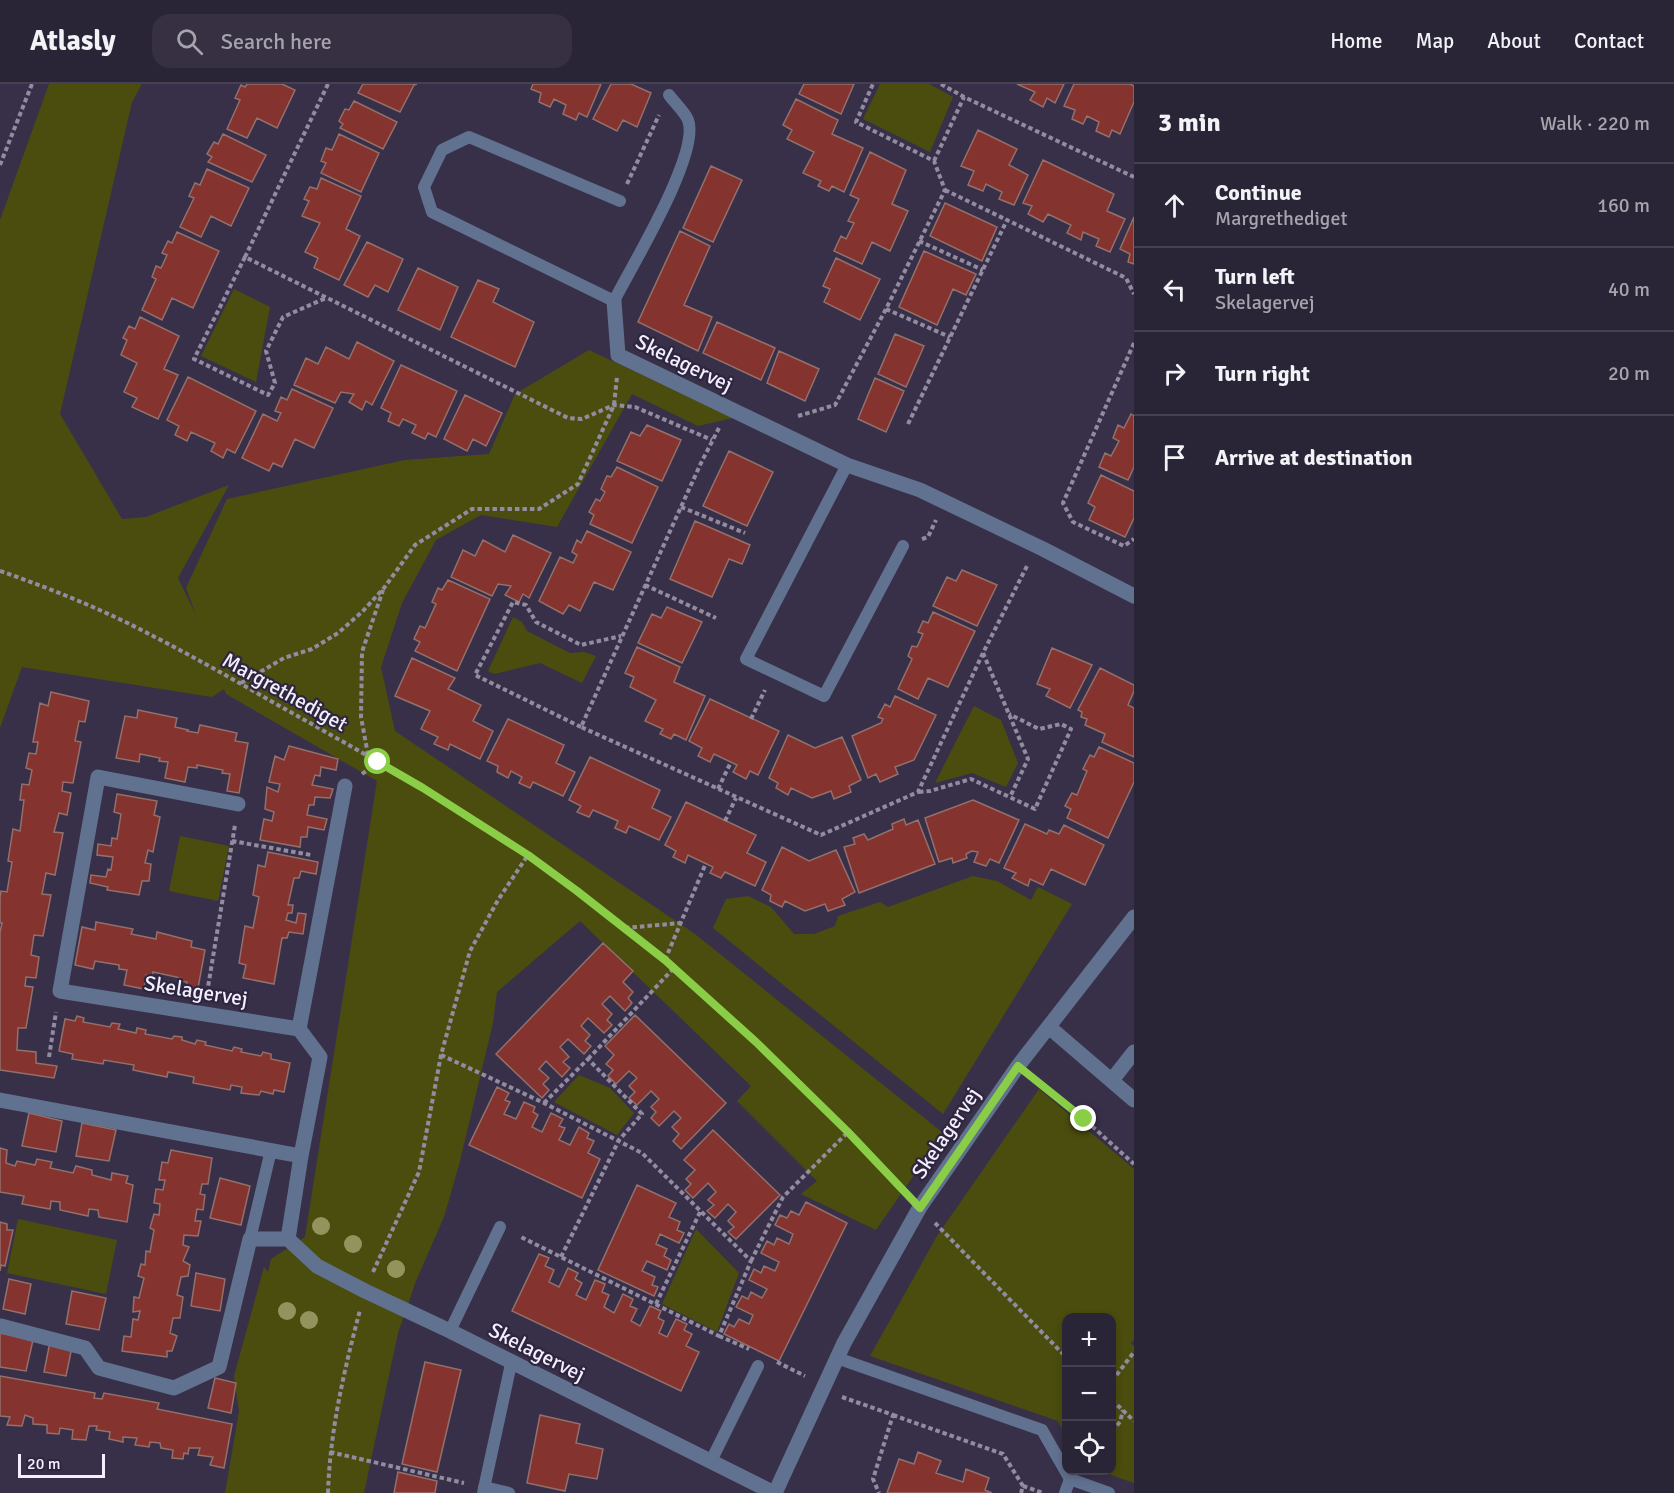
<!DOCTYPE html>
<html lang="en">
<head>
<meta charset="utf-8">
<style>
  body { margin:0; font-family:Signika,sans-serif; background:#363042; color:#f1f3f6 }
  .controls { position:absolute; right:18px; bottom:18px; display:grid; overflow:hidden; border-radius:12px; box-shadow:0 3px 9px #0003 }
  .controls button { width:54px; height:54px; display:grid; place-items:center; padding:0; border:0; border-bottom:2px solid #464152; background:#2a2437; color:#f1f3f6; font:30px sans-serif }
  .scale { position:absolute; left:18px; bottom:15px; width:87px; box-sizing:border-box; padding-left:6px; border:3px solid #f3efff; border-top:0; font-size:16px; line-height:21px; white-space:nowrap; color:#f3efff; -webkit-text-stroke:4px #2e263e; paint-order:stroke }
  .stop { position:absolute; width:18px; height:18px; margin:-14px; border:4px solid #8ace47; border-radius:50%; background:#fff }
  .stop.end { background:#8ace47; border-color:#fff; box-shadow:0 2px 6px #0008 }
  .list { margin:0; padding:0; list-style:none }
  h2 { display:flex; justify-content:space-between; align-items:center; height:78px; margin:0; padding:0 24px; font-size:26px }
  h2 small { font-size:20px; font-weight:400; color:#a5a4ad }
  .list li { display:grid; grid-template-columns:39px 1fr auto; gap:18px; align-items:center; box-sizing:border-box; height:84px; padding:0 24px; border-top:2px solid #464152 }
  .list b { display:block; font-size:22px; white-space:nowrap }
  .list p { margin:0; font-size:20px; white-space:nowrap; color:#a5a4ad }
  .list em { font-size:20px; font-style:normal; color:#a5a4ad }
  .icon { flex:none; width:33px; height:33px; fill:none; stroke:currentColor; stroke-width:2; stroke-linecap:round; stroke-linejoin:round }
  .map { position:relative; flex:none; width:1134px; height:1409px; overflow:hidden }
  header { display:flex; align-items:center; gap:36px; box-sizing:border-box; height:84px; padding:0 30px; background:#2a2437; border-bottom:2px solid #464152 }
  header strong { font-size:28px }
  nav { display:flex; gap:33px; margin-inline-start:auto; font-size:21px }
  .search { width:420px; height:54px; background:#363042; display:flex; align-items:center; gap:15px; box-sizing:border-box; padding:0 21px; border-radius:18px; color:#a5a4ad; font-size:22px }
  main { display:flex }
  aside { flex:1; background:#2a2437 }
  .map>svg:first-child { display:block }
</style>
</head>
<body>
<header>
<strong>Atlasly</strong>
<div class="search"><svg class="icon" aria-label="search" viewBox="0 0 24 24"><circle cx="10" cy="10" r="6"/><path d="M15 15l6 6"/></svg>Search here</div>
<nav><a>Home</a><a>Map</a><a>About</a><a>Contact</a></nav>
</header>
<main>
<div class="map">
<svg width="1134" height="1409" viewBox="0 0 1134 1409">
  <rect width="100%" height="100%" fill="#383049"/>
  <path fill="#4b4d0e" d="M49 0H142L132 18 60 330 122 435 146 433 229 401 178 494 196 531 186 504 227 415 405 376 489 370 515 310 589 266 733 334 698 342 632 310 557 443 481 431 436 456 402 519 381 583 395 647 695 850 943 1049 876 1146 801 1110 817 1097 737 1017 751 1002 580 837 497 908 493 939 459 1081 444 1133 416 1197 398 1249 364 1409H225L239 1327 234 1292 264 1183 268 1188 271 1175 305 1153 377 697 226 610 224 605 212 613 22 583 0 644V136Z
    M880 0H929L953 13 930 68 863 35Z
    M234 205 270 223 256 298 201 272Z
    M513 533 522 538 527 547 570 569 584 568 596 572 582 599 540 579 494 590 488 587Z
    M974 622 1001 636 1018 679 1006 703 972 689 935 699Z
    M180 752 229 762 218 817 169 807Z
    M973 792 997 797 1031 816 1038 803 1072 820 943 1030 713 844 726 815 748 812 771 823 794 850H814L835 842 838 832 880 818 888 823Z
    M579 991 610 1004 634 1029 617 1051 554 1018Z
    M1039 1005 1134 1085V1255L1131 1259 1134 1262V1399L1100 1387 1112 1386V1234H1066V1353L1058 1337 870 1272 937 1152Z
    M18 1135 117 1156 106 1210 7 1189Z
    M696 1145 739 1189 717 1248 662 1220Z"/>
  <path fill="#84332e" stroke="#93706c" stroke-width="1.5" d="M247 0H282L295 6 277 44 257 34 247 54 227 45 240 16 235 14 241 1 245 3Z
    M363 0H417L414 1 400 28 358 9Z
    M533 0H601L587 33 579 29 576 36 563 30 566 21 554 15 550 23 539 18 541 9 531 5Z
    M611 0H631L651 9 637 43 623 36 617 47 593 35Z
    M804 0H803H854L841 30 799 10Z
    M1017 0H1064L1055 19 1047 14 1043 23 1030 16 1035 8Z
    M1074 0H1130L1134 2V18L1120 50 1112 46 1109 53 1096 47 1099 38 1087 32 1083 40 1072 35 1075 26 1064 22Z
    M796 15 838 36 832 50 863 64 844 108 832 102 829 107 818 102 821 97 803 89 814 68 787 55 792 46 783 41Z
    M354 17 397 38 383 65 340 44 343 40 339 37 345 25 349 26Z
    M978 46 1017 65 1009 81 1028 91 1014 121 999 115 1002 108 986 100 983 107 968 101 974 87 961 82Z
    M223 50 266 71 252 98 208 78 212 73 207 70 214 58 218 60Z
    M339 50 379 69 361 108 321 89 326 79 321 77 326 64 332 66Z
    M870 68 906 86 892 120 908 127 890 167 872 158 862 180 834 167 841 152 846 155 854 139 848 137 859 115 850 111Z
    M1043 76 1114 110 1107 127 1125 135 1110 168 1096 162 1099 155 1083 148 1081 156 1067 149 1071 141 1048 130 1043 138 1028 130 1032 122 1023 119Z
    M711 82 742 96 713 158 683 144Z
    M207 85 249 104 231 142 211 132 201 153 180 143 194 114 189 112 195 99 200 101Z
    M321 94 361 112 346 145 360 152 339 196 314 184 318 174 305 168 320 139 302 132 309 117 304 115 310 103 317 105Z
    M945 119 997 143 982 177 930 152Z
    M1134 133V180L1128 178 1130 170 1120 165Z
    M680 147 710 162 684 221 712 233 698 267 638 238Z
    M177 148 219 167 193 224 172 214 162 236 142 226 156 195 152 193 156 182 161 184 167 171 162 169 168 157 172 159Z
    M367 158 403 175 388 208 375 201 368 213 344 201Z
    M924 167 976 190 966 211 953 205 937 241 899 223Z
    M836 174 880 195 860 236 824 218 830 205 823 202Z
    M418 184 458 203 440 246 398 226Z
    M478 196 499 205 493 218 534 238 515 283 451 253Z
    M140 233 179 252 164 285 178 291 158 335 132 323 137 314 124 308 137 279 121 271 127 256 123 254 129 242 135 245Z
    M717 238 775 264 761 296 703 269Z
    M895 250 924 262 906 303 878 290Z
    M357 258 394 277 372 321 366 317 362 326 349 318 354 310 341 308 335 319 294 301 306 274 318 280 326 263 349 275Z
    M779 267 819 285 805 317 767 299Z
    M401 281 457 307 436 353 428 349 425 355 412 349 416 341 403 335 399 342 388 337 391 329 381 324Z
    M188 293 256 327 235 369 227 365 223 374 211 367 215 359 191 348 187 357 175 351 179 342 167 336Z
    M875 294 904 307 886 348 858 335Z
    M292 305 333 324 314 364 295 355 282 383 273 379 269 387 242 374 263 330 277 337 281 329 275 327 281 313 287 316Z
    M465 311 502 329 486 362 473 355 467 367 444 355Z
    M1131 330 1134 332V383L1128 396 1099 383 1105 369 1111 372 1119 357 1113 354 1118 341 1124 344Z
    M647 341 681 356 662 397 617 377 631 348 640 352Z
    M729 367 773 388 747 442 703 422Z
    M617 383 658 403 632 459 590 440 594 431 589 428 596 415 600 417 605 408 601 405 607 392 611 393Z
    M1101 391 1134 407V434L1125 453 1089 436 1095 423 1088 419Z
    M695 437 750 461 742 480 729 475 712 513 670 495Z
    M587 447 631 468 613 506 594 498 580 527 569 521 563 530 539 517 560 473 573 479 577 471 572 468 577 456 581 459Z
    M513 451 551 469 529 514 523 510 519 518 505 511 511 502 498 500 492 512 451 493 463 466 475 472 483 456 505 468Z
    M962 486 997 501 977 542 933 522 947 493 956 497Z
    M448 496 490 515 457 587 415 567 420 558 414 555 420 542 425 544 436 520 432 518 438 504 442 506Z
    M667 523 702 538 682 579 638 559 652 530 661 534Z
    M933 528 975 547 948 603 928 594 918 615 898 605 912 575 908 572 912 562 917 563 923 550 918 548 923 537 928 539Z
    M637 563 680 583 674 598 705 612 686 656 674 650 671 655 660 650 663 645 645 637 656 616 630 603 634 593 625 589Z
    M1052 564 1092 581 1070 624 1046 612 1050 605 1037 600Z
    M412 574 455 594 448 605 481 621 473 637 493 647 480 675 450 660 448 666 434 660 438 653 421 645 430 627 395 612Z
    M1100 584 1134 601V607L1128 621 1134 624V673L1102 658 1105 650 1085 641 1087 635 1081 633 1082 628 1078 626Z
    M51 608 89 617 85 638 79 637 75 657 81 658 73 699 63 698 62 707 71 709 67 731 59 729 54 748 63 749 55 791 46 789 42 810 51 811 43 852 34 851 31 871 39 873 36 894 26 893 25 902 33 903 26 944H18L17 966 36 968V979L57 982 54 994 0 986V848L2 839H0V814L1 807 7 808 12 778 8 777 13 745 20 747 24 716H20L22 700 29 701 32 686 26 684 29 669 36 670 38 658H33L40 619 48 622Z
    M895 612 936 631 914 676 895 683 898 690 880 698 876 690 868 694 852 652 881 639 883 635 878 633 885 620 890 623Z
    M710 615 779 647 758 691 750 687 746 695 733 688 737 681 714 670 710 678 698 672 702 664 689 657Z
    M138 626 177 634 175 643 188 646 187 647 198 649 200 641 237 649 235 657 248 659 239 709 227 707 230 690 222 689 223 686 197 681V684L188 683 185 698 165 694 168 678 159 677 160 674 140 670 139 678 116 674 125 632 137 634Z
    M508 635 564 661 556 679 575 688 563 712 533 698 530 704 519 699 522 693 511 687 508 694 497 688 498 682 487 677Z
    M788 651 815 664 842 653 861 696 849 702 851 708 834 715 831 707 812 714 791 704 788 711 776 704 778 699 769 694Z
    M289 662 338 675 336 686 321 683 320 692 315 691 312 701 333 705 330 714 315 713 314 721H309L307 731 327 735 324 746 308 743 307 753H301L300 763 260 756 264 735 272 737 274 728 265 725 267 703 278 708 280 700 269 698 275 672 284 676Z
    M1099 663 1134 679V698L1108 754 1067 734 1071 725 1065 722 1072 709 1077 711 1087 687 1083 685 1090 671 1094 673Z
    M590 673 660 706 652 724 671 733 659 756 629 742 626 749 615 744 618 737 593 726 589 733 577 728 581 722 569 716Z
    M117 710 157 717 154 731 160 733 153 768 148 766 145 779 151 780 149 797H142L139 811 107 806 108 803 90 799 91 791 106 793 108 785 111 786 113 773 97 771 98 760 111 762 112 754 117 755 121 730 114 728Z
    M973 716 1019 736 999 779 990 775 986 782 974 778 978 768 972 767 966 770 967 774 953 779 952 774 939 778 925 734Z
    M686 718 756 751 747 769 766 778 755 802 725 788 721 794 710 789 713 783 688 771 685 779 673 773 676 767 665 761Z
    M904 735 906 741 918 736 935 780 859 809 844 763 855 760 853 754 864 750 868 756 893 745 892 740Z
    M1025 740 1047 750 1049 746 1059 750 1064 741 1104 761 1085 801 1051 785 1043 801 1030 795 1028 802 1012 794 1016 789 1004 784Z
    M782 763 809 777 836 766 855 808 842 815 845 821 828 827 825 820 805 827 785 817 782 823 770 817 771 811 762 806Z
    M268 768 318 778 316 790 301 787 299 794H294L288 821H293L292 829H288L286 836 296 839 298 829 306 830 303 850 289 848 287 854H282L274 900 243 894 246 881 239 879 245 842 253 844 259 813 253 811 258 781 265 783Z
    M96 838 133 845 131 850 156 855 157 848 192 857 191 863 205 866 196 915 184 912 187 898 181 897V894L153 888V892L146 891 144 905 124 901 127 886 119 885V881L95 877 93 885 75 881 82 843 95 846Z
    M603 859 633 887 623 898 633 908 628 914 632 919 625 927 610 912 602 920 612 930 607 936 612 941 604 949 588 934 581 942 590 951 585 957 591 962 584 970 568 955 560 963 569 973 563 978 570 984 562 993 546 977 539 985 549 994 543 1000 549 1006 542 1014 496 970Z
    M635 931 726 1019 681 1065 673 1057 679 1050 672 1043 681 1034 674 1027 659 1042 651 1034 656 1028 651 1023 659 1015 651 1007 637 1021 629 1014 635 1008 629 1002 637 994 629 987 616 1000 608 992 613 986 606 980 614 971 605 962Z
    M77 932 84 934 83 938 110 943 112 939 120 940 118 945 136 949 137 944 146 946 145 950 172 955 174 952 182 953V956L195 960 197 956 206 958 205 961 232 967 234 963 242 965 241 968 261 972 263 968 271 970V975L290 979 284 1008 274 1006 273 1010 261 1007 259 1011 241 1009 242 1003 231 1001 230 1006 193 999 194 993 168 988 167 993 133 986 134 981 104 976 103 980 72 975 73 970 59 967 65 935 75 937Z
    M497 1003 509 1009 505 1016 510 1018 504 1030 516 1035 524 1018 535 1023 533 1028 538 1031 532 1043 542 1048 551 1029 563 1035 559 1042 565 1044 559 1056 570 1061 579 1043 589 1049 587 1054 594 1057 588 1069 600 1075 582 1114 469 1061Z
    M29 1029 62 1037 56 1068 22 1062Z
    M82 1039 116 1046 109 1077 76 1072Z
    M713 1046 780 1111 736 1155 728 1148 734 1143 728 1137 736 1128 728 1120 715 1134 707 1127 714 1121 708 1116 716 1108 708 1099 693 1114 685 1106 691 1100 686 1095 695 1086 684 1076Z
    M0 1064 7 1066 6 1079 15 1082 17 1077 35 1081 37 1075 52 1078 50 1084 73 1089 76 1082 92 1086V1091L111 1096 112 1089 128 1092 126 1099 133 1101 127 1138 99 1133 98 1126 89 1125 88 1132 60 1126V1118L51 1117 50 1125 22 1120 24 1112 0 1108Z
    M171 1066 212 1074 208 1100H202L200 1110 205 1111 203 1126 197 1125 195 1137H201L198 1152 184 1151 183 1161 189 1163 183 1177 190 1181 188 1192 181 1193 177 1211 183 1213 180 1234H173L170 1249 177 1252 172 1267H167V1273L122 1267 124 1252 131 1253 133 1235 138 1236 140 1227 133 1228 134 1213 139 1214 144 1194 138 1192 141 1180 145 1181 146 1167 150 1168 154 1146 150 1144 154 1130 159 1131 160 1120 154 1119 156 1105 163 1106 165 1096H159L162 1078 168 1079Z
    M220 1094 250 1102 241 1141 210 1134Z
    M637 1101 676 1119 669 1133 680 1138 677 1146 684 1149 679 1159 660 1150 656 1160 667 1165 664 1172 671 1176 667 1186 647 1177 642 1187 655 1193 652 1201 658 1203 654 1212 598 1186Z
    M806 1118 847 1139 779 1277 724 1250 729 1240 734 1243 739 1235 749 1240 753 1231 736 1223 742 1212 748 1215 751 1208 762 1214 767 1205 749 1196 754 1185 761 1189 764 1182 775 1187 779 1178 761 1169 767 1157 774 1161 777 1154 789 1160 793 1150 775 1141 780 1131 787 1134 791 1127 799 1131Z
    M0 1138 7 1140V1146H13L5 1182 1 1181 0 1187Z
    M539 1170 549 1174 545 1182 554 1186 549 1198 559 1203 568 1184 578 1189 575 1195 582 1199 576 1211 586 1216 595 1196 605 1200 602 1208 609 1211 604 1223 614 1229 623 1210 633 1215 630 1222 637 1225 631 1237 640 1242 650 1222 661 1227 658 1234 664 1237 659 1249 667 1253 676 1235 687 1240 684 1246 692 1250 686 1262 699 1268 681 1307 512 1227Z
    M196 1189 225 1195 220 1227 191 1222Z
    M9 1195 31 1200 25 1230 3 1225Z
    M72 1207 106 1214 99 1246 66 1240Z
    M0 1249 33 1256 26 1287 0 1283Z
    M50 1258 72 1263 66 1292 44 1288Z
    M425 1278 461 1286 437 1388 402 1380Z
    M0 1292 95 1309 94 1314 102 1315 104 1309 159 1319 157 1325 232 1340 224 1384 210 1381 213 1373 198 1371 200 1364H189L188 1370 184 1369 183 1375 172 1374 173 1366 161 1364 160 1359 150 1358 149 1363 135 1361 137 1354 123 1353V1358L109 1355 110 1348 96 1346 97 1342H89L86 1356 72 1355 73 1346 60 1344 59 1350 47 1349V1341L33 1340V1334L25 1331 22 1342 7 1341 10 1333 0 1332Z
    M215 1294 236 1299 231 1329 208 1324Z
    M540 1331 580 1340 576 1359 603 1365 597 1395 569 1390 565 1407 527 1399Z
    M918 1368 941 1377 936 1389 963 1398 966 1385 989 1394 985 1406 992 1409H887L899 1375 914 1380Z
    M398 1388 437 1397 435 1409H394Z"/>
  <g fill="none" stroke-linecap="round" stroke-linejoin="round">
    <path stroke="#928ca1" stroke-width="4" stroke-dasharray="4.5 3" stroke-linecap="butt" d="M328 0 245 173 568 334 582 335 614 321 635 323 712 356
      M941 0 964 13 1134 93
      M934 77 964 13
      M0 81 32 0
      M627 100 659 31
      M945 106 1007 136
      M919 157 983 186
      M245 173 194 275 268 311 275 299 266 267 283 233 326 214
      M886 225 950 253
      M1134 259 1063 419 1073 438 1124 462 1134 455
      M798 332 835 321 886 225 945 106 934 77 856 38 873 0
      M908 340 1007 136 1126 194 1134 210
      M719 344 701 379 581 643 821 751 918 708 983 569 1027 482
      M681 423 745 449
      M922 455 928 453 936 436
      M0 487C52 505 104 526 153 552 198 575 241 600 285 625 367 671 449 718 528 771 667 866 788 987 905 1107
      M645 501 716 534
      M983 569 1028 675 1010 713
      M241 599 284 574 312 565 338 549 362 528 384 504 415 461 472 425H539L578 400 614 321 617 293
      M751 635 765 606
      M581 643 475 591 513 518 526 521 536 538 581 561 621 552
      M368 671 361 633 362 568 383 506
      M362 690 378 678
      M718 705 731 678
      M919 708 930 707 971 695 1035 725 1071 645 1061 640 1039 645 1009 630
      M725 737 736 714
      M232 757 311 771
      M625 844 681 839
      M665 876 706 779
      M207 909 235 741
      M441 971 544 1019 642 1069 751 1177 719 1252 519 1152
      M49 973 56 928
      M588 975 673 885
      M1034 995 1084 1035 1134 1080
      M544 1019 588 975 642 1030 619 1056 561 1173
      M935 1139 1066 1273
      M751 1177 783 1113 848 1048
      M373 1188 419 1088 441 971 470 867 498 816 528 771
      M656 1220 701 1126
      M719 1252 749 1265
      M777 1278 805 1292
      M1112 1297 1134 1268
      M842 1313 893 1331 873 1395 879 1409
      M1112 1316 1134 1337
      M893 1331 1003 1370 1023 1402 1021 1409
      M1112 1347 1120 1338 1123 1326
      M330 1368 464 1399
      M1023 1402 1043 1409
      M328 1409C330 1346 344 1287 360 1226"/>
    <path stroke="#617290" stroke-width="12" d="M620 117 469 53 442 66 424 103 432 128 614 217C631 183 701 69 688 36 685 28 674 18 669 11
      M847 381 746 575 824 612 903 462
      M250 1155 271 1066
      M450 1247 500 1143
      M837 1274 1042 1346 1070 1395 1109 1409
      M711 1377 758 1282
      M484 1403 509 1409
      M483 1409 511 1280
      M1065 1409 1070 1395"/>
    <path stroke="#617290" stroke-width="15" d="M614 217 618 271 847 381 920 406 1043 465 1134 512
      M238 720 98 693 60 907 299 945 320 973 301 1072
      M1049 943 1134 1016
      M299 945 345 702
      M1112 996 1134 968
      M0 1016 301 1072 288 1155 317 1182 365 1207 450 1247 774 1409
      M1 1242 85 1264 99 1284 174 1304 219 1283 250 1155H288
      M775 1409 844 1259 920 1123 1018 982 1134 833"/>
  </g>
  <g fill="#93935d">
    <circle cx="321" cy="1142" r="9"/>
    <circle cx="353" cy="1160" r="9"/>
    <circle cx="396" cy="1185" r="9"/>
    <circle cx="287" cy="1227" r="9"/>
    <circle cx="309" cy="1236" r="9"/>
  </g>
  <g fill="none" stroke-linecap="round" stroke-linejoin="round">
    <path stroke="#8ace47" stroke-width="8" d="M378 678 423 704 528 771 577 807 665 876 756 958 848 1048 920 1124 1018 982 1084 1035"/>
  </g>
  <g text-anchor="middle" stroke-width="4.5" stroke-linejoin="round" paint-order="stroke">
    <g font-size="21" fill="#f3efff" stroke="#2e263e">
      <text transform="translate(684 279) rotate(26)" y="7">Skelagervej</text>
      <text transform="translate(285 608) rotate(29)" y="7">Margrethediget</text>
      <text transform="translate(196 907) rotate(9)" y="7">Skelagervej</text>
      <text transform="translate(946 1049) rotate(-56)" y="7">Skelagervej</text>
      <text transform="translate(537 1268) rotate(27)" y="7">Skelagervej</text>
    </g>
  </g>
</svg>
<div class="controls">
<button>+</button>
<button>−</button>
<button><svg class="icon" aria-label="locate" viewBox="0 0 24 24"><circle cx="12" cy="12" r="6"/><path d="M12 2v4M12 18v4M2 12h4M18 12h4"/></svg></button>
</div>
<div class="scale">20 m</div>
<div class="stop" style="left:378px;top:678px"></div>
<div class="stop end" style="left:1084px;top:1035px"></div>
</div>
<aside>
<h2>3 min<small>Walk · 220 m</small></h2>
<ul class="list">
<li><svg class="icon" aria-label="ahead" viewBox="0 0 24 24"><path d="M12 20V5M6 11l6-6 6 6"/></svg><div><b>Continue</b><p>Margrethediget</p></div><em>160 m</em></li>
<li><svg class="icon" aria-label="left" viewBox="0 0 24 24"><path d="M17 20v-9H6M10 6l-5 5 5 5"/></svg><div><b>Turn left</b><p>Skelagervej</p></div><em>40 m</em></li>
<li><svg class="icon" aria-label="right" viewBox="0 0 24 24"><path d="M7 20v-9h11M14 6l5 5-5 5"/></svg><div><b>Turn right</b></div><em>20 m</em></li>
<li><svg class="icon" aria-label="arrive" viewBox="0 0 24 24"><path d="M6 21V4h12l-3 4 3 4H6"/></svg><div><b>Arrive at destination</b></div></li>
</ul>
</aside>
</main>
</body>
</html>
